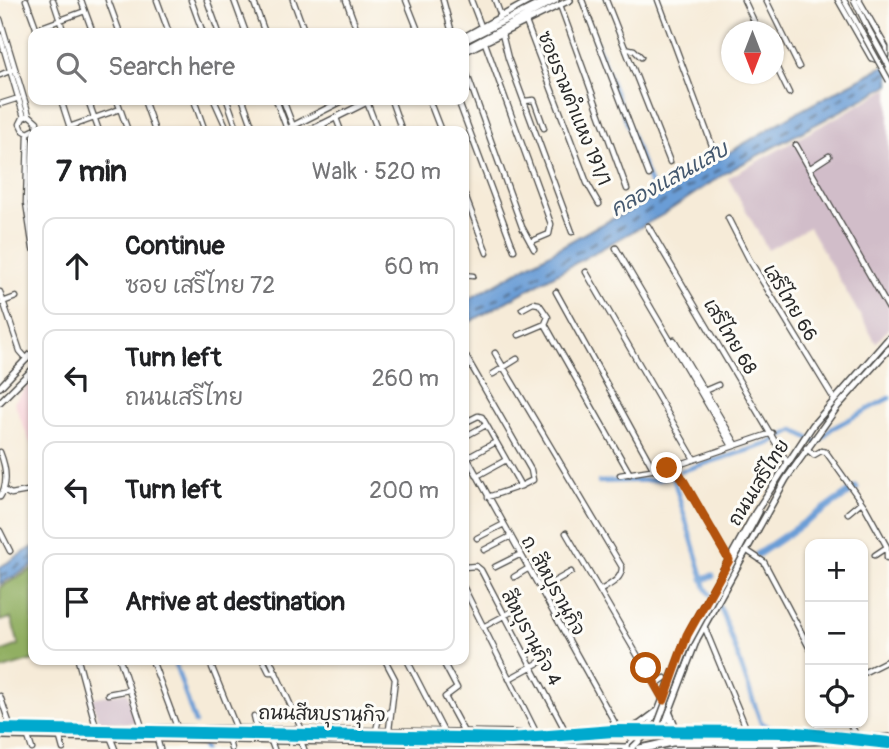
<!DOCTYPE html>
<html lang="en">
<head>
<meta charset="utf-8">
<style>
  body { margin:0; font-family:Pangolin,"Playpen Sans Thai",sans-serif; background:#f2f2f2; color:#202124 }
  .controls { position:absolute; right:21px; bottom:21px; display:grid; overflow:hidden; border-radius:14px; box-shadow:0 2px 5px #0004 }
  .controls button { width:63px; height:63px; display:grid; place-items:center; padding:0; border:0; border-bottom:2px solid #e0e0e0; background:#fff; color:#202124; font:35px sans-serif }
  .compass { position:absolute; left:721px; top:21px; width:63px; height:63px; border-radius:50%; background:#fff; box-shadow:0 2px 5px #0004; rotate:180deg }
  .stop { position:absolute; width:21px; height:21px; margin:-16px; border:5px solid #b45309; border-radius:50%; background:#fff }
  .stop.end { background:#b45309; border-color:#fff; box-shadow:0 2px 7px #0008 }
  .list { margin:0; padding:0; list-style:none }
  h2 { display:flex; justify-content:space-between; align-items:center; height:91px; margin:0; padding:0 28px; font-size:30px }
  h2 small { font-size:23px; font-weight:400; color:#757577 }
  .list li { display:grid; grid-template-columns:46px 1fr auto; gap:21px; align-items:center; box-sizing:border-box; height:98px; margin:0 14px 14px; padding:0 14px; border:2px solid #e0e0e0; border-radius:14px }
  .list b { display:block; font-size:26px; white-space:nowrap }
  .list p { margin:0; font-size:23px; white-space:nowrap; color:#757577 }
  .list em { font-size:23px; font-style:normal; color:#757577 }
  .icon { flex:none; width:38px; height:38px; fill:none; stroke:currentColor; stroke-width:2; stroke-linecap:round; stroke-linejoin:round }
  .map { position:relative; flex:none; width:889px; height:749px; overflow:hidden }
  .search { position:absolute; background:#fff; box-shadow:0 2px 5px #0004; left:28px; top:28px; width:441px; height:77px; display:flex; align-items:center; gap:18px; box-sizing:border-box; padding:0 24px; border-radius:14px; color:#757577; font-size:26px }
  .panel { position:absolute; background:#fff; box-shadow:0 2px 5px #0004; left:28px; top:126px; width:441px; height:539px; border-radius:14px }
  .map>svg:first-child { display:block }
</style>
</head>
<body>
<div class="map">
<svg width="889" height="749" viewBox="0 0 889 749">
  <rect width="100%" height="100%" fill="#fdfcf7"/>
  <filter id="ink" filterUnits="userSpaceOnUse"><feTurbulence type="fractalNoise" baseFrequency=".0143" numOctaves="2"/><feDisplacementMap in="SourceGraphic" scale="14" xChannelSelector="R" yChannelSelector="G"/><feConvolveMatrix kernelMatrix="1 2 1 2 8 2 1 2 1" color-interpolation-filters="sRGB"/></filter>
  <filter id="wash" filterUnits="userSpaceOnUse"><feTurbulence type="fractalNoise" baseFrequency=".00686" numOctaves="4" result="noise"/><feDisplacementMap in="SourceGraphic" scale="28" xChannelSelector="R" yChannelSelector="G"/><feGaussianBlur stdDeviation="1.57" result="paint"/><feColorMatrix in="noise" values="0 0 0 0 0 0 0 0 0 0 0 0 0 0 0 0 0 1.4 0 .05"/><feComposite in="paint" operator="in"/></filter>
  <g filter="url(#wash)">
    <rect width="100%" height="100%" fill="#f6ebd8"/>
    <path fill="#f6cfd6" d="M33 379V450L14 402Z"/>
    <path fill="#d1bdc9" d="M889 88V328L876 343 809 227 768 250 728 178Z
      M127 692 138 723H99L91 698Z"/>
    <path fill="#91af62" stroke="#5e6d46" stroke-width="2" d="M33 569V660L0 670V652L19 645 11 618 0 621V587Z"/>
    <path fill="#6b9dd6" stroke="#4b6480" stroke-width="2" d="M889 63V85L727 172 664 214 464 325V302L594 228 639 206 794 114Z
      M33 547V566L0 584V567Z"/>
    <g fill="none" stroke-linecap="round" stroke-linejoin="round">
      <path stroke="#6b9dd6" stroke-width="4.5" d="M595 40 656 198
        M681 471 768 444 794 430 818 443 831 429 889 398
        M672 474 706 588 710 594
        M599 482 658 480 676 473
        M715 601 722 611 761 723 769 728V731
        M174 660 195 723
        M204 748 205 749"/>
      <path stroke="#6b9dd6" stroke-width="7" d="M758 554 856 488
        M703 579 712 576"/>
      <path stroke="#45596f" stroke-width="2" stroke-dasharray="9 7" stroke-linecap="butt" d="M464 318 889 71
        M0 577 33 557"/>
    </g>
  </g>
  <g filter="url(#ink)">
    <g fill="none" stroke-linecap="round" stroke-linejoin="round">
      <g stroke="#494845" stroke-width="7">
        <path id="minor" d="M26 0 38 33
          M53 0 64 33
          M81 0 93 33
          M108 0 120 33
          M157 0 169 33
          M191 0 203 33
          M207 0 219 33
          M234 0 246 33
          M253 0 265 33
          M293 0 305 33
          M346 0 358 33
          M406 0 419 33
          M443 0 452 33
          M471 0 481 26
          M495 0 501 16
          M582 0 649 175
          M606 0 670 162
          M658 0 713 148
          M744 0 759 32
          M766 0 799 67
          M838 0 871 58 880 61 886 56V47L859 0
          M844 0 862 32
          M854 0 868 28
          M560 5 627 189
          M0 19 29 115 37 122 36 129 28 133 23 130 20 124 23 118 29 115
          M526 22 587 183 599 204
          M36 29 85 11
          M502 34 508 58 572 232
          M0 36 24 117
          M485 43 551 224 549 234 530 242
          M625 48 634 50 641 57
          M774 62 789 93
          M464 66 522 227 534 249
          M0 75 12 70
          M61 100 71 131
          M88 100 99 131
          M117 100 128 131
          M144 100 155 131
          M194 100 205 131
          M214 100 228 131
          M227 100 238 131
          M243 100 254 131
          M276 100 287 129
          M283 100 293 126
          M391 100 402 131
          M429 100 441 131
          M458 100 514 250
          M524 101 534 100 544 128
          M367 102 378 131
          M0 104 19 98
          M336 118 341 131
          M322 124 325 131
          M69 127 120 109
          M28 133 26 203 33 249
          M33 141 31 183 33 223
          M796 145 889 309
          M809 169 829 156
          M464 193 487 253
          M728 218 749 259 834 399
          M648 226 787 462
          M616 248 732 446
          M586 272 694 459
          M464 275 473 276
          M0 292 20 351 27 359
          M556 292 654 470
          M0 303 16 297
          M522 309 533 303 539 304 548 317 545 324
          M519 335 545 324 630 474
          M674 340 736 444
          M464 353 531 470 533 480 521 486
          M495 353 622 567C622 579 611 584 601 590
          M493 374 517 359
          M704 391 718 385
          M464 423 478 416 482 417 521 486 488 497
          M464 437 486 425
          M806 448 814 455 821 451 826 452 865 507 887 547V558
          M0 452C6 467 9 483 0 497
          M464 452 620 732
          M467 458 496 442
          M675 466 729 560
          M620 475 675 466 772 433
          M477 476 506 460
          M4 490 11 494 33 490
          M848 513 860 503
          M0 531 10 551
          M566 533 663 699
          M477 538 504 524
          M484 550 511 536
          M746 550 764 562 810 649
          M875 555 887 547
          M464 567 476 566 481 570 567 734
          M495 567 521 554
          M514 577 529 568
          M464 588 537 734
          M541 589 571 572
          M704 626 749 735
          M483 627 515 610
          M78 660 96 727
          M120 660 142 727
          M152 660 177 727
          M209 660 236 727
          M263 660 269 672H276
          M270 660 301 728
          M385 660 395 679 389 730
          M407 660 444 732
          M442 660 457 688 445 697 464 732
          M863 673 889 660
          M509 679 540 662
          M655 685 665 678
          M108 694 129 690
          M0 696 10 725
          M254 716 257 728
          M849 723 858 737
          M376 730 378 722 389 712
          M28 737 32 749
          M60 738 63 749
          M111 739 115 749
          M157 739 160 749
          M229 741 231 749
          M271 741 274 749
          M301 742 304 749"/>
      </g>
      <g stroke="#494845" stroke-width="8">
        <path id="major" d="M464 37 531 0
          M464 41 547 0
          M470 46 556 0
          M464 52 570 0
          M283 131 344 100
          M309 131 371 100
          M0 387 33 352
          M0 402 33 369
          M718 589 759 512
          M0 725 642 735 657 714 690 630 755 513 813 425 889 338
          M619 733 640 724 656 712
          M657 735 666 720 697 639 786 479 838 406 889 349
          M0 736 629 747"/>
      </g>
      <g stroke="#494845" stroke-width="10">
        <path id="highway" d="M669 714 675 728 685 734
          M774 742 836 740
          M665 746H753L776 749
          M626 749 642 735 889 738"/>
      </g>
      <use href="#minor" stroke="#fff" stroke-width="4.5"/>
      <use href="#major" stroke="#fff" stroke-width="5"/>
      <use href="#highway" stroke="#fff" stroke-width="7"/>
      <g stroke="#494845" stroke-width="7" stroke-linecap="butt">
        <path id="minor-bridge" d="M868 28 889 66
          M862 32 889 81"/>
      </g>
      <g stroke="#494845" stroke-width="8" stroke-linecap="butt">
        <path id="major-bridge" d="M631 749 658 723 687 646 718 589"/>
      </g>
      <g stroke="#494845" stroke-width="10" stroke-linecap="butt">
        <path id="highway-bridge" d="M640 749 672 742H774"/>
      </g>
      <use href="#minor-bridge" stroke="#fff" stroke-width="4.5"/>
      <use href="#major-bridge" stroke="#fff" stroke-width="5"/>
      <use href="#highway-bridge" stroke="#fff" stroke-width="7"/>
      <g stroke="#fdfcf7" stroke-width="18">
        <path id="metro-1" d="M0 729 511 739 613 731 788 732 889 743"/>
      </g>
      <use href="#metro-1" stroke="#00a9ce" stroke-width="12"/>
    </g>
  </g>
  <g fill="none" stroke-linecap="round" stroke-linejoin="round" filter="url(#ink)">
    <path stroke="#b45309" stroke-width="9" d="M646 668 664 700 687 635 729 560 675 466 667 468"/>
  </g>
  <g text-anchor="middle" stroke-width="6" stroke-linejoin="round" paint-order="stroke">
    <g font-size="19" fill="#2b2b2b" stroke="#fdfcf7">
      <text transform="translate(575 108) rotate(68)" y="7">ซอยรามคำแหง 191/1</text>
      <text transform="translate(791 302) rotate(59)" y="7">เสรีไทย 66</text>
      <text transform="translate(731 336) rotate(59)" y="7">เสรีไทย 68</text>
      <text transform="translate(758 482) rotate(-58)" y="7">ถนนเสรีไทย</text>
      <text transform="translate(554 585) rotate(61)" y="7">ถ. สีหบุรานุกิจ</text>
      <text transform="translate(532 637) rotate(62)" y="7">สีหบุรานุกิจ 4</text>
      <text transform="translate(322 713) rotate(1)" y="7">ถนนสีหบุรานุกิจ</text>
    </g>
    <g font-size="21" font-style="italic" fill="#45596f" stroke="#fdfcf7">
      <text transform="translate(669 179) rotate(-29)" y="7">คลองแสนแสบ</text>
    </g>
  </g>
</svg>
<div class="controls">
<button>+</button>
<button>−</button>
<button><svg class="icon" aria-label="locate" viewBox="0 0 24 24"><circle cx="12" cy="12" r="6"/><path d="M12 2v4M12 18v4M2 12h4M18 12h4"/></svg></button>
</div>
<svg class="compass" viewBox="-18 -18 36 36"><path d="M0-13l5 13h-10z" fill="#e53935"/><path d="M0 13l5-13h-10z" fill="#757577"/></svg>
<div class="stop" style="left:646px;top:668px"></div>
<div class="stop end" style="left:667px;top:468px"></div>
<div class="search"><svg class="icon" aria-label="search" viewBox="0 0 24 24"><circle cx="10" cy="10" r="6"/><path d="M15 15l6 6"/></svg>Search here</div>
<section class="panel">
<h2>7 min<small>Walk · 520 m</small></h2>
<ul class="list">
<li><svg class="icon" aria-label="ahead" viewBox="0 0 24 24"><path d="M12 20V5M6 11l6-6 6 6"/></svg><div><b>Continue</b><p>ซอย เสรีไทย 72</p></div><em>60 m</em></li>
<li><svg class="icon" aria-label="left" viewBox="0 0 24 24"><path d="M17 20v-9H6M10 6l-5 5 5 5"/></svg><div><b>Turn left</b><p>ถนนเสรีไทย</p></div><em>260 m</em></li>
<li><svg class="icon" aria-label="left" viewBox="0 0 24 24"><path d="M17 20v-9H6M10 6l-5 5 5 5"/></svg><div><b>Turn left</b></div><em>200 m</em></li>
<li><svg class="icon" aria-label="arrive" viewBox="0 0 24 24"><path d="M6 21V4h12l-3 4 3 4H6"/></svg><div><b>Arrive at destination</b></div></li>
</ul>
</section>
</div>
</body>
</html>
